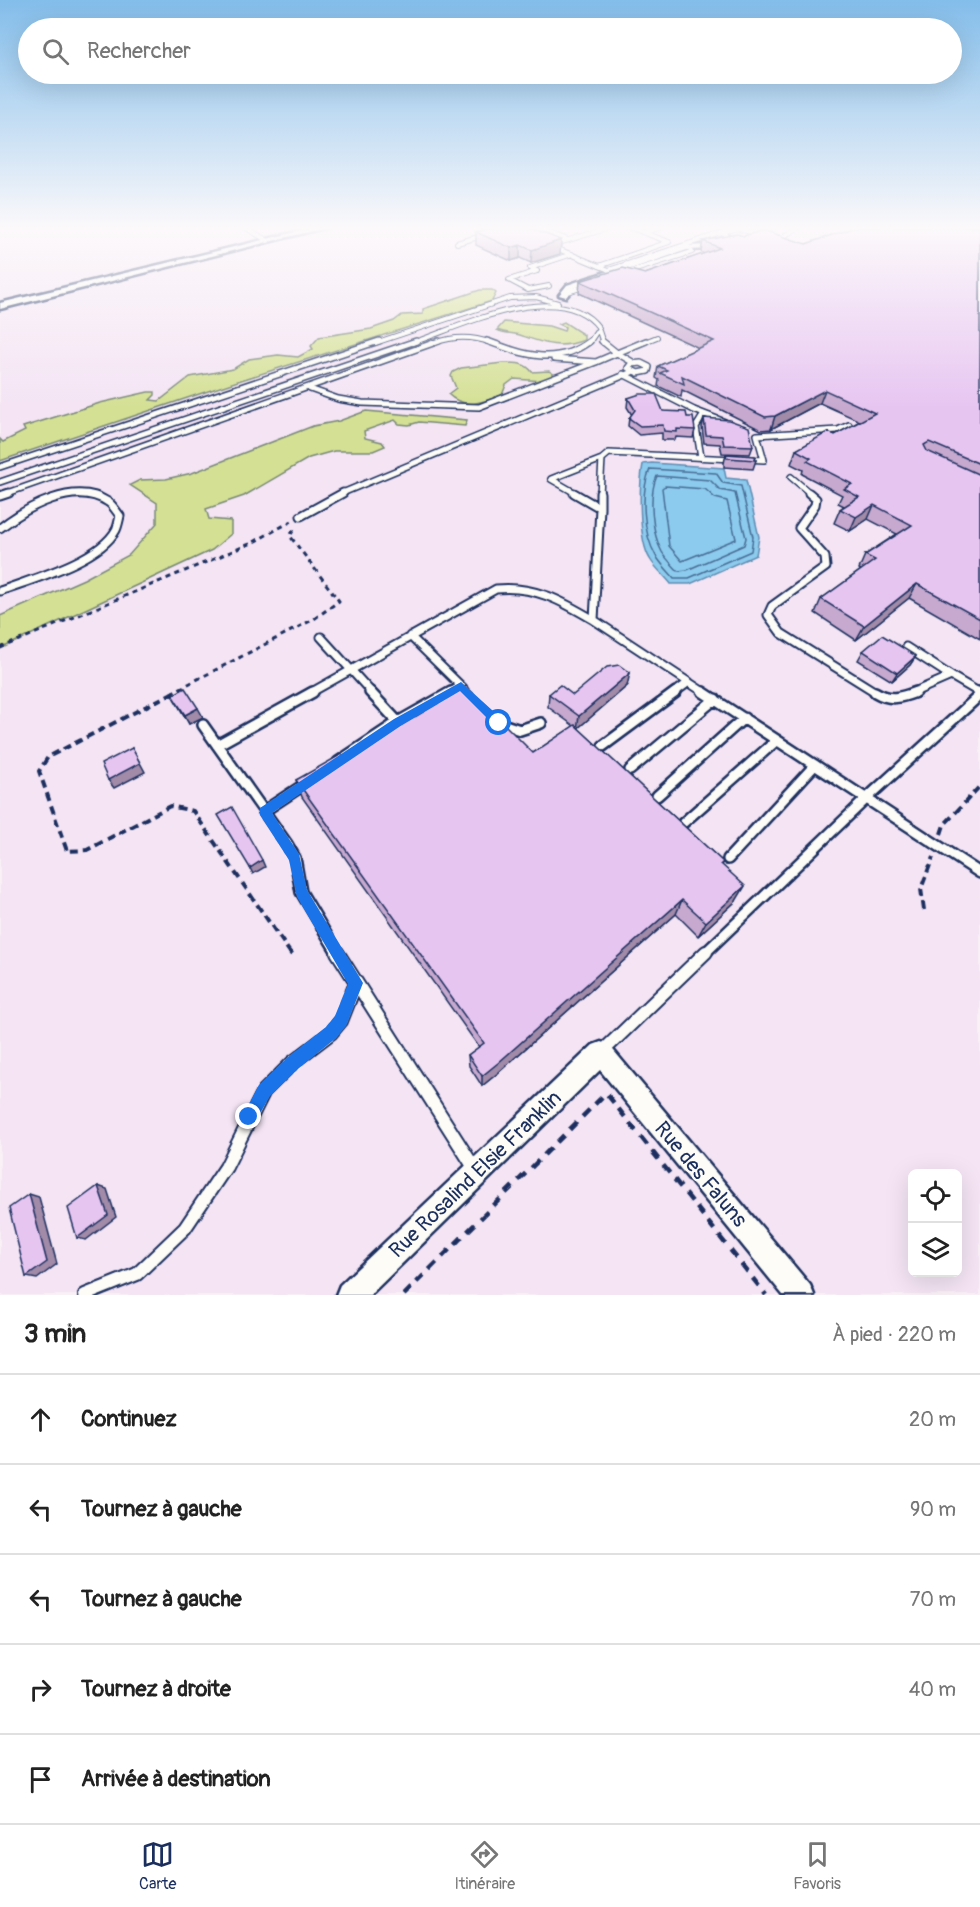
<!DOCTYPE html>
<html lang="fr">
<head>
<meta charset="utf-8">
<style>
  body { margin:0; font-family:Pangolin,sans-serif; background:#f2f2f2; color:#222 }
  .controls { position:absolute; right:18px; bottom:18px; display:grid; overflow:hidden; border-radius:9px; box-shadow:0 6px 24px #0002 }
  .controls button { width:54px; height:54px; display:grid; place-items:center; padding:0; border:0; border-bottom:2px solid #e0e0e0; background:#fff; color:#222; font:30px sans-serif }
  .stop { position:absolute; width:18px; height:18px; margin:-14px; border:4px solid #1a73e8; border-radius:50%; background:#fff }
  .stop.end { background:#1a73e8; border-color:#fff; box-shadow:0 2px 6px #0008 }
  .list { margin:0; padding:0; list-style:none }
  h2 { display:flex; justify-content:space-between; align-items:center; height:78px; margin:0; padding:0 24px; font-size:26px }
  h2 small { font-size:20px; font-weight:400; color:#767676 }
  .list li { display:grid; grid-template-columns:39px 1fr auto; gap:18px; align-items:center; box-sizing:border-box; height:90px; padding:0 24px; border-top:2px solid #e0e0e0 }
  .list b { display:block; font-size:22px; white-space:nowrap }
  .list em { font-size:20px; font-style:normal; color:#767676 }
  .icon { flex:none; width:33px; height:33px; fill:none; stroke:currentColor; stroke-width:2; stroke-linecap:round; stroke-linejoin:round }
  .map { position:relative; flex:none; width:980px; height:1295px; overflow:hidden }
  .search { position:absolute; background:#fff; box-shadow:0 6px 24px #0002; left:18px; right:18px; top:18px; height:66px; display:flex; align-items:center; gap:15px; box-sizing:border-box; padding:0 21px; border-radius:33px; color:#767676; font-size:22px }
  .sheet { height:528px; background:#fff }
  nav { display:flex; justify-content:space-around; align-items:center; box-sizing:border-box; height:84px; border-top:2px solid #e0e0e0; background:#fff; font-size:16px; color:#767676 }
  nav a { display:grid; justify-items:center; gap:3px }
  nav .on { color:#1b2f5e }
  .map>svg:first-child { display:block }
</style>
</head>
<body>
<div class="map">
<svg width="980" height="1295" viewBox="0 0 980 1295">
  <rect width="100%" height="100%" fill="#f9f1f6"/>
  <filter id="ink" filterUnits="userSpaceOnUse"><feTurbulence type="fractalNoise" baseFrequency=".0167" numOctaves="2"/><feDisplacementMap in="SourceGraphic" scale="12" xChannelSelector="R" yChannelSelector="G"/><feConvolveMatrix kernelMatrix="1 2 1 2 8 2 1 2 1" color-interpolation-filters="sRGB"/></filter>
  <g filter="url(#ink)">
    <path fill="#f4e4f4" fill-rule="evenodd" d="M0 227H980V1295H0ZM912 1174H958V1272H912Z"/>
    <path fill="#d4e093" stroke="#788878" stroke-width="1.5" d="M480 290H492L496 293 492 301 238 381 0 461V439L3 442 25 431 23 427 100 403 148 392H155V395L150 400 159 401 190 377 233 369 249 359 278 355 298 357 313 349 311 346 319 337 371 329 394 321 402 315 423 314V309Z
      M504 322 549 326 564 331 565 327 559 324 564 322 584 335V340C559 350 543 343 520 335 513 333 506 334 497 330Z
      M503 363C514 363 525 362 532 372L549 371 555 375 544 381 514 379 506 385 502 395C484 402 464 410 448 394L456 388 451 376 453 372 461 368Z
      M366 411 467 420 465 426 419 422 409 425 399 424 395 420 364 431 365 438 382 442 385 446 373 451H334L309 458 244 496 206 509 209 519 231 521V534L212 550 0 649V616L84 579 129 555 157 523V503L130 485 140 480 166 479 192 473 313 426 339 421Z"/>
    <path fill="#8ccbed" stroke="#5f8db4" stroke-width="1.5" d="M652 463 724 468 726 478 746 480 759 537 756 555 690 584H671C665 576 655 568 650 559 638 540 639 486 643 464Z"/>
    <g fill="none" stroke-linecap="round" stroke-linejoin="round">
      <path stroke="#486d97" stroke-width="1.5" d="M650 469 716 473 723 483 741 486 753 537 751 551 689 578H674C668 571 661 564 656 556 643 534 640 493 650 469Z
        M657 476 710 480 720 490 735 493 746 538 744 545 687 570 678 571C673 565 666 559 662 552 652 534 648 495 657 476Z
        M665 486 705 489 715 498 727 501 736 539 682 561 669 546 662 488Z"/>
      <g stroke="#1b2f5e" stroke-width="6">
        <path id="lane-far4" d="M245 227 268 241
          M629 227 669 242
          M733 227 754 233 775 227
          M537 228 568 240
          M645 232 662 227
          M782 241 779 239 799 227
          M457 243 485 235
          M552 245 612 227
          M551 246 609 270 737 228
          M599 266 669 242
          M537 271 509 280 528 290 549 286
          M537 271 530 268 572 254
          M626 273 692 252
          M565 293 589 285
          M599 331 603 343
          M375 343 510 298 536 297 558 303
          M412 343C460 327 561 276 599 328L589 343
          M435 343C454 336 472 336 491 343
          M642 343 657 337"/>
      </g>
      <g stroke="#1b2f5e" stroke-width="8">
        <path id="lane-far3" d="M487 341C522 354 556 367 590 341
          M602 341 617 353
          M554 359 596 362 617 353
          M634 363 617 353 646 341
          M641 363 649 367 648 371 638 373 628 368 631 364Z
          M623 374 694 410 725 422
          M310 389 338 399 362 403 479 407 596 362
          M701 457 696 427 704 414
          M602 459 609 453 733 459
          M745 459 764 460 757 435 838 430 849 425
          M0 467 379 341
          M791 477 811 494
          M0 482 416 341
          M5 494 439 341
          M77 494H84
          M340 494 632 372
          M577 494 551 479 602 459 600 494"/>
      </g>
      <g stroke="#1b2f5e" stroke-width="11">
        <path id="lane-far2" d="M574 493 600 508
          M809 493 816 499 815 505 799 528 825 557 826 567 772 606 768 615 781 633 877 693
          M0 496 9 493
          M600 508 594 620 705 693
          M600 508V493
          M301 516 343 493
          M0 528C27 507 75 480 108 502 113 505 116 511 120 516 119 520 118 526 116 530 99 561 32 579 0 591
          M410 636 463 688
          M321 637 372 693
          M906 647 951 676
          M310 693 496 589C534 585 562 601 594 620
          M449 693 461 686
          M674 693 689 682
          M912 693 951 676 980 693"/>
      </g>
      <g stroke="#1b2f5e" stroke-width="14">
        <path id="lane-far1" d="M370 692 398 722
          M703 692 980 873
          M875 692C890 701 900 698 916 692
          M978 692 980 693
          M499 723 520 730 541 723
          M203 725 287 844 295 858 301 892 338 954
          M217 745 313 692
          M603 746 676 692
          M338 762 398 722 451 692
          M630 770 715 699
          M657 796 744 718
          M264 811 305 784
          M683 823 777 740
          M728 859 815 765
          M704 954 866 799 980 695"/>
      </g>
      <g stroke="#1b2f5e" stroke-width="16">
        <path id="lane" d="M337 952 475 1169
          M602 1052 706 952
          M85 1295 137 1274 185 1228 226 1167 264 1091 293 1062 331 1033 341 1021 356 983"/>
      </g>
      <g stroke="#1b2f5e" stroke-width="5">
        <path id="street" d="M317 227H328L0 309V303Z
          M721 232H727L733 244 711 249 687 250 574 288 566 297 559 295 567 285 683 246 711 245 725 241Z
          M601 1042 609 1045 810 1285 814 1295H783L600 1070 370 1295H336L340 1285 593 1045Z"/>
      </g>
      <path stroke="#1b2f5e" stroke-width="3" stroke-dasharray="5 4.5" stroke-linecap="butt" d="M0 648 252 543 292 521
        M171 693 314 619 339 601 290 536 296 526"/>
      <path stroke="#1b2f5e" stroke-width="4" stroke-dasharray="8 5" stroke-linecap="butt" d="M174 692 48 757 39 771 67 851 87 850 170 806 193 811 291 954
        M941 834 944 825 980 786
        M924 910 921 889 933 857"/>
      <path stroke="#1b2f5e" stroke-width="4.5" stroke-dasharray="10 8" stroke-linecap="butt" d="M290 952 292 955
        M404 1295 606 1093 766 1295"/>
      <use href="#lane-far4" stroke="#fdfcf7" stroke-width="4"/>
      <use href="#lane-far3" stroke="#fdfcf7" stroke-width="5"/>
      <use href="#lane-far2" stroke="#fdfcf7" stroke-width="7"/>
      <use href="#lane-far1" stroke="#fdfcf7" stroke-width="9"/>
      <use href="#lane" stroke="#fdfcf7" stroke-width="12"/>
      <use href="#street" fill="#fdfcf7" fill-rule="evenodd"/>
    </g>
    <path fill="#c7a9cf" stroke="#1b2f5e" stroke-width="1.5" d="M980 227V639L909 598 856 640 815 613 821 599 861 570 859 569 865 555 897 534 868 519 850 531 834 523 840 509 844 506 838 503 842 495 802 474 803 470 791 464 796 450 835 435 860 421 820 403 771 429 761 430 682 390 681 397 658 386 659 380 656 378 658 366 699 348 579 293 580 281 645 274 704 254 701 252 703 241 744 236 806 244Z
      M513 228 561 240 560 254 531 263 520 258 511 261 476 245V232Z
      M628 398 663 411 687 417 695 430 693 438 676 437 675 440H662V433L639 435 628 426 629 418 632 415 627 407Z
      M704 418 753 446 750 454 722 453 720 444 704 443 702 427Z
      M726 454 756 460 753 469 724 467V463Z
      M863 651 916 656 910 665 892 681 858 660Z
      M627 686 578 728 723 862 722 865 736 901 698 936 676 914 498 1073 482 1086 469 1066 468 1055 479 1047 302 797 296 780 345 759 533 753 574 726 548 707 549 694 573 695Z
      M172 695 203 717 189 724Z"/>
    <path fill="#a28aa9" stroke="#1b2f5e" stroke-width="1.5" d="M561 240 560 254 531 263 532 250Z
      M520 245V258L511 261V248Z
      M825 390 820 403 771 429 775 416Z
      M874 505 868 519 850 531 856 517Z
      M917 584 909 598 856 640 864 626Z
      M916 656 910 665 892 681 897 673Z
      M630 673 627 686 577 729 579 716Z
      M198 708 203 717 189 724 185 715Z
      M132 748 145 772 114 788 108 780Z
      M262 860 265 867 253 874 250 868Z
      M745 886 736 901 698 936 706 922Z
      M682 900 676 914 498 1073 482 1086V1076Z
      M98 1186 107 1189 116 1217 86 1240 77 1238Z
      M29 1194 39 1197 57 1264 37 1279 26 1277Z"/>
    <path fill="#e7c5f1" stroke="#1b2f5e" stroke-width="1.5" d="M495 227H510L513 228 518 227H527L561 240 532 250 520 245 511 248 476 232Z
      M855 227H980V464L929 442 924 445 927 451 980 475V619L917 584 864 626 821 599 875 560 865 555 912 525 874 505 856 517 840 509 859 497 844 489 852 484 807 461 811 458 796 450 828 432 835 435 875 413 825 390 775 416 765 417 682 376 684 384 660 373 667 370 658 366 714 341 580 281 623 268 645 274 720 248 703 241 737 234 744 236 763 230 806 244Z
      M640 394H656L663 411 686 412 687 417H693L695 430 677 429V432L664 431 663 425 640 426 629 418 635 410 628 398Z
      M704 418 729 420 749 427 753 446 724 445 722 436 706 435Z
      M726 454 755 456 756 460 727 458Z
      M882 635 916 656 897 673 863 651Z
      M619 665 630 673 579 716 549 694 560 685 573 695 607 667Z
      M466 686 533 753 575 725 723 862 721 864 745 886 706 922 682 900 498 1063 482 1076 468 1055 484 1043 296 780 342 754 345 759Z
      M185 688 198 708 185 715 172 695Z
      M132 748 140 763 108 780 101 764Z
      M232 807 262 860 250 868 218 815Z
      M98 1186 108 1215 77 1238 68 1208Z
      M29 1194 47 1262 26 1277 9 1208Z"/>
  </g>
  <linearGradient id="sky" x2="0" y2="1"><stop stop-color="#83bdea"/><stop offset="0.56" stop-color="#fcf9fb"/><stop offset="1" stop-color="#fcf9fb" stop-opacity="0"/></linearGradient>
  <rect width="980" height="408" fill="url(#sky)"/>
  <path fill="#1a73e8" d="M461 682 503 720V726H495L460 691 402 725 272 813 299 854 307 890 363 983 346 1026 336 1038 299 1068 270 1096 255 1122 249 1125 244 1122 242 1117 259 1085 288 1057 326 1027 335 1016 348 984 297 897 289 860 260 815V808L394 719Z"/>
  <g text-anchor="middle" stroke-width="4.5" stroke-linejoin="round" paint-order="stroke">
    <g font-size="21" fill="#1b2f5e" stroke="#fdfcf7">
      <text transform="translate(475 1174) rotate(-44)" y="7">Rue Rosalind Elsie Franklin</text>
      <text transform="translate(701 1174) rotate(50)" y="7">Rue des Faluns</text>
    </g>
  </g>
</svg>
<div class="controls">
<button><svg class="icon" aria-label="locate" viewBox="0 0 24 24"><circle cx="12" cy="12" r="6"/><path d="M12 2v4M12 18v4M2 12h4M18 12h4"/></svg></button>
<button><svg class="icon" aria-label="layers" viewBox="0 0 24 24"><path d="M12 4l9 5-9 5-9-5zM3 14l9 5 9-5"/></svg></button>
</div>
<div class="stop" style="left:499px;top:723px"></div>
<div class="stop end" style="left:249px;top:1117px"></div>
<div class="search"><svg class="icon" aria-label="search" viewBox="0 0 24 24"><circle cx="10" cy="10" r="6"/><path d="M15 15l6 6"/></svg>Rechercher</div>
</div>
<section class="sheet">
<h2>3 min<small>À pied · 220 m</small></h2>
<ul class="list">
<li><svg class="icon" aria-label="ahead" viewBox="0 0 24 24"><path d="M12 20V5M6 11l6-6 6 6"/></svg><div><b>Continuez</b></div><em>20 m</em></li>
<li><svg class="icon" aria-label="left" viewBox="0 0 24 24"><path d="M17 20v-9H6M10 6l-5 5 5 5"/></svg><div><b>Tournez à gauche</b></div><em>90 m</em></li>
<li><svg class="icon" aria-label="left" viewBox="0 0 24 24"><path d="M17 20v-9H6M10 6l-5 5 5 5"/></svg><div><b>Tournez à gauche</b></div><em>70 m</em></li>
<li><svg class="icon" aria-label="right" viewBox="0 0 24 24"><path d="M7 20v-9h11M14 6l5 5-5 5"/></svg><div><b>Tournez à droite</b></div><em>40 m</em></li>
<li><svg class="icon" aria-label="arrive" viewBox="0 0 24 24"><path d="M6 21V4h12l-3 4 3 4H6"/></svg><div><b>Arrivée à destination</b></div></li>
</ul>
</section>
<nav>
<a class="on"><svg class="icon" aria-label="map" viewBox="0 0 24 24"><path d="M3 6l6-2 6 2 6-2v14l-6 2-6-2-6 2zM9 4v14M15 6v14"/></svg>Carte</a>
<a><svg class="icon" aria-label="directions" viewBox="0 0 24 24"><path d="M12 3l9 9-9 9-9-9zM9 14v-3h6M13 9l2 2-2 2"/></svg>Itinéraire</a>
<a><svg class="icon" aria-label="saved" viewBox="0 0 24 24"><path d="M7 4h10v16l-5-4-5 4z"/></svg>Favoris</a>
</nav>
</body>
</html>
